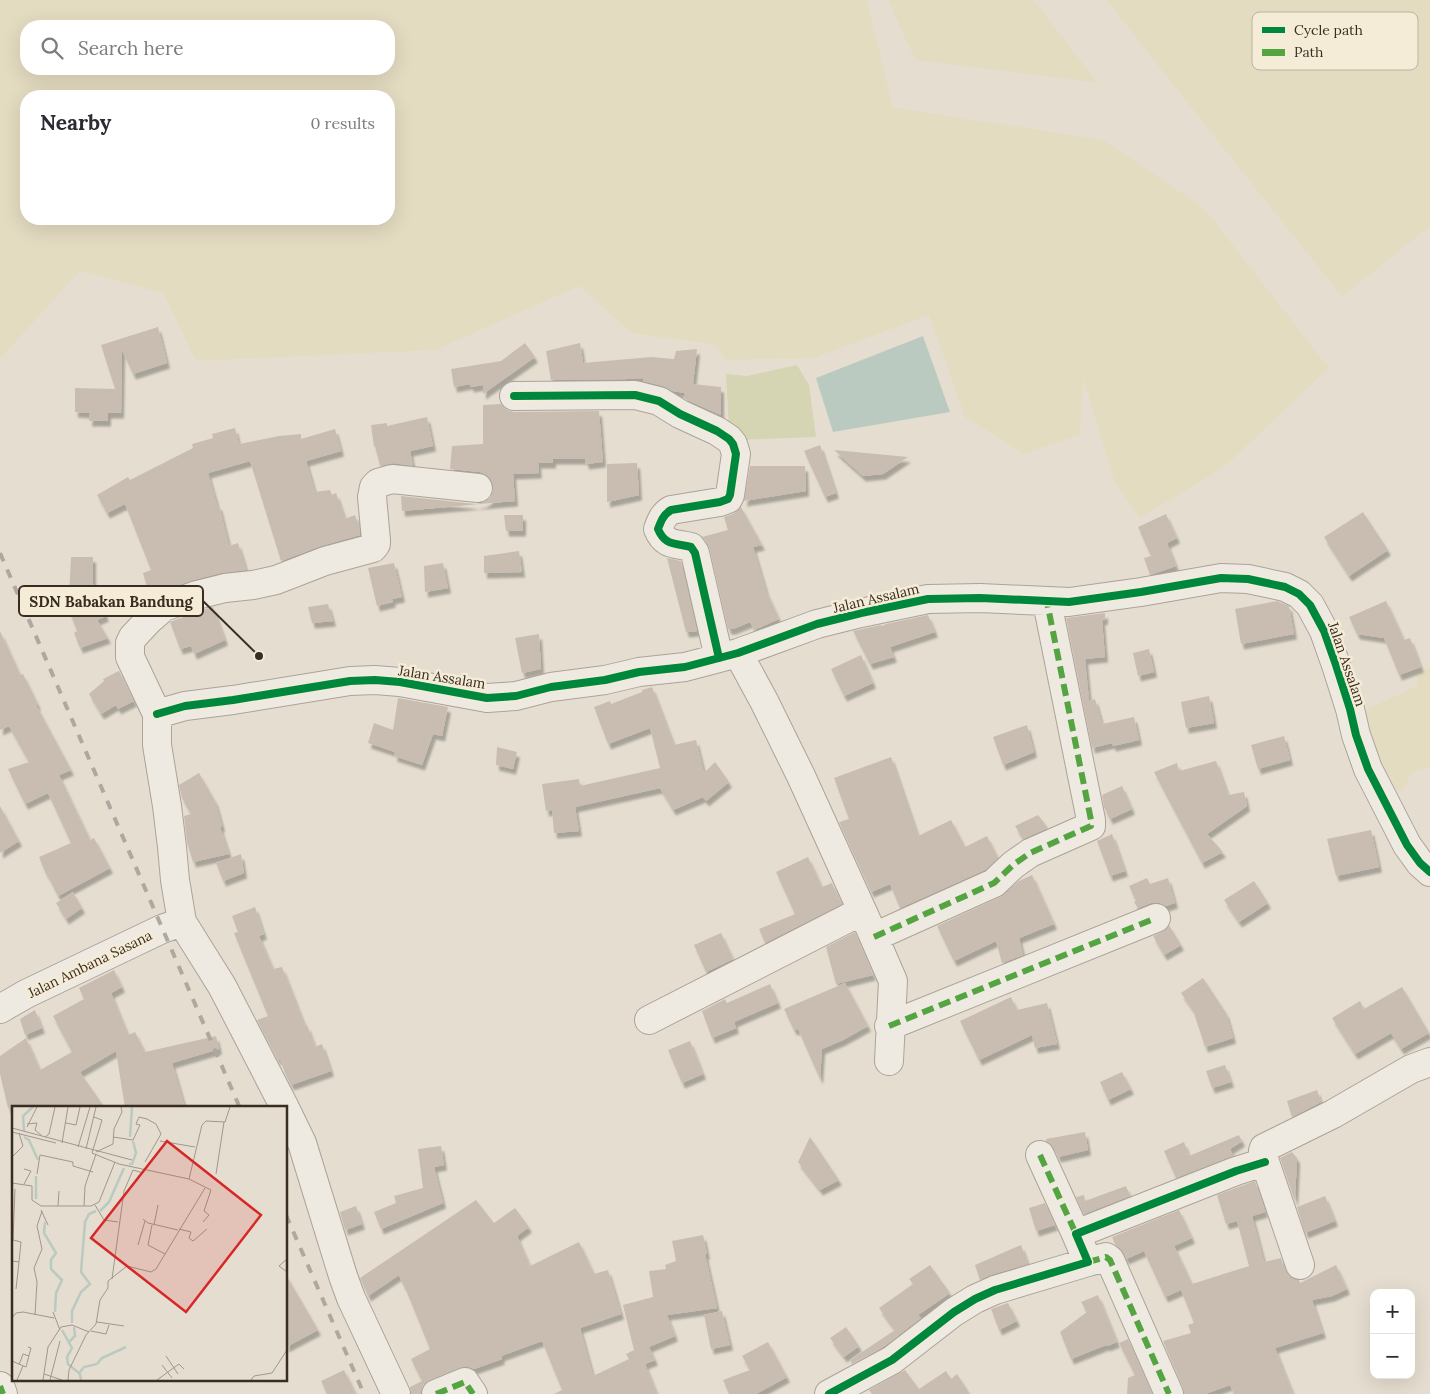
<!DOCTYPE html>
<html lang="en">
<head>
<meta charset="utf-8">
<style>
  body { margin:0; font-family:Lora,serif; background:#f2f2f3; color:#2b2b33 }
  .controls { position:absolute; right:15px; bottom:15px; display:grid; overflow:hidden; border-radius:10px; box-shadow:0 5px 20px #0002 }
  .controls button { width:45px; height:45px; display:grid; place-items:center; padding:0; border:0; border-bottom:1px solid #e1e1e2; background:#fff; color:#2b2b33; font:25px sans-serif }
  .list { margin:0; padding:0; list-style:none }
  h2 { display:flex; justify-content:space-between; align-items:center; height:65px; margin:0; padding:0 20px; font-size:21px }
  h2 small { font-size:16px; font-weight:400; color:#7c7c81 }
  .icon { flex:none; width:28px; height:28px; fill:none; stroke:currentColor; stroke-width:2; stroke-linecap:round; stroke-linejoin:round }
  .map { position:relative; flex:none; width:1430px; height:1394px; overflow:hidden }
  .search { position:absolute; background:#fff; box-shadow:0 5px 20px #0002; left:20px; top:20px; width:375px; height:55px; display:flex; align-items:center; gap:12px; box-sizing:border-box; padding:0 18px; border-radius:20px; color:#7c7c81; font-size:19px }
  .panel { position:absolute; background:#fff; box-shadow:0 5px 20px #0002; left:20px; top:90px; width:375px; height:135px; border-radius:20px }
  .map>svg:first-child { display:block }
</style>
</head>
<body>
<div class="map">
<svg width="1430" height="1394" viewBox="0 0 1430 1394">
  <defs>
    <filter id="shadow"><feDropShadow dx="3" dy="5.5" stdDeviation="1" flood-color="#0004"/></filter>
  </defs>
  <rect width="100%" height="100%" fill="#e5ded0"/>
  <path fill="#e4dcc1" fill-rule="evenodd" d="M0 0H867L893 107 1103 140 1204 208 1329 368 1224 467 1140 518 1114 481 1083 377 1080 435 1024 454 965 417 929 315 814 358 725 360 716 345 632 333 579 286 436 350 196 361 163 293 80 271 0 359ZM389 26V69H26V26ZM389 96V219H26V96Z
    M888 0H1034L1098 83 915 60Z
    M1106 0H1430V226L1342 297Z
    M1430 667V768L1413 771 1402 792 1379 779 1356 714 1417 686V675Z"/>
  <path fill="#d5d4b3" d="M797 365 809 385 816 437 738 440 729 431 726 374 747 376Z"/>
  <path fill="#bacac1" d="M923 336 950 412 833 432 816 378Z"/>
  <path fill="#c9bdb1" filter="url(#shadow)" d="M158 327 167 363 133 374 122 350 121 413H108V421H89L90 413 75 412V388L115 389 101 345Z
    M525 343 535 357 483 394V385L471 387 470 384 454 387 451 369 501 361Z
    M580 343 583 363 651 357 674 359 676 351 697 349 693 384 721 387V415L687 400 684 398 685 393 673 391 663 386 643 381 644 378 628 379 551 380 546 351Z
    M501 404 507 410 514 412 599 411 603 462 586 464 585 459H553V463H538L539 473 513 474 515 501 402 511 401 496 476 504 484 502 490 498 493 490 492 482 487 475 480 472 450 469 452 446 483 444V405Z
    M427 417 433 446 410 451 413 466 393 463 380 466 375 446 374 447 371 425 387 423V426Z
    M235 428 239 444 279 436 301 434V439L335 429 341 451 306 461 315 492 330 490 332 495 336 493 345 519 355 515 359 526 360 535 321 546 281 561 250 461 208 473 217 505H219L229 546 238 543 246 570 221 573 193 580 159 592 150 598 143 573 151 570 125 504 107 513 97 495 128 477 130 480 193 448 192 444 213 438 212 434Z
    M820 445 836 493 825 497 804 451Z
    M834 450 908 457 883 474 863 476Z
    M637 463 639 495 607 502V464Z
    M750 466H805L806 491 744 501Z
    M741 507 762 545 753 547 766 591 779 619 754 630 750 622 733 629H728L710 550 708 544 702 537 728 530 724 517 733 514Z
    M1363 512 1388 550 1349 576 1324 537Z
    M1166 514 1177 538 1167 543 1176 566 1150 575 1144 558 1151 556 1138 527Z
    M504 515H523V531H506Z
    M519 551 522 572 484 573V556Z
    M71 557H93V584L106 616 97 620 108 638 80 648 74 633 77 631 64 598 69 596Z
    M667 558 681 561 697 631 686 632Z
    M394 563 402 597 392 599 393 602 377 606 368 568Z
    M443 563 448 588 425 592 424 566Z
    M1277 601 1289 606 1294 634 1241 644 1235 609Z
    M1386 601 1404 640 1410 638 1421 667 1399 675 1384 638 1357 634 1349 617Z
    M328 604 333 621 312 623 308 607Z
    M213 607 225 640 194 654 191 646 180 649 170 622 202 610Z
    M1105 613V619L1102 620 1105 657 1085 659 1089 701 1095 699 1102 724 1134 717 1139 740 1113 746 1112 743 1092 748 1066 618Z
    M928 615 935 632 890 647 894 657 870 664 853 631 881 625 882 626 886 624Z
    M0 631 20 675 23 674 38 705H36L71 770 59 775 90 840 94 838 110 868 58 896 47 874H46L39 857 71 843 48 793 25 804 8 769 29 762 9 726 0 730Z
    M539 634 541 669 522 673 515 638Z
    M1149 649 1154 672 1138 676 1133 653Z
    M861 655 873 683 844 696 831 669Z
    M119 671 134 701 118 709 116 705 101 714 89 694 104 681 103 679Z
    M652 687 674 745 696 740 704 773 715 762 729 782 706 801 703 797 673 810 660 788 575 807 579 831 554 833 552 810 546 811 542 784 579 779 580 786 660 768 650 728 608 744 594 707 610 701 611 704 642 692V690Z
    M1209 696 1214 723 1186 728 1181 702Z
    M398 698 448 707 442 736 433 734 422 765 394 756 395 752 368 743 374 723 393 730Z
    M1027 725 1034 752 1003 765 993 737Z
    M1284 736 1290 760 1258 769 1251 745Z
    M497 747 517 752 513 769 496 765Z
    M891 757 918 836 951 820 965 847 987 836 998 858 985 870 900 908 890 884 871 892 839 822 849 819 834 778Z
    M1216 761 1228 795 1244 792 1247 806 1207 834 1223 852 1202 863 1154 772 1177 763 1179 771Z
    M199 773 215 801 222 826 220 827 229 854 193 862 187 842 184 816 191 814 182 798 179 785Z
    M1122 786 1132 809 1110 819 1104 807 1102 795Z
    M0 806 19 841 0 853Z
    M1038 815 1048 828 1023 839 1015 826Z
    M1371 830 1379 867 1336 876 1327 839Z
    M1112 834 1125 871 1110 876 1097 841Z
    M241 854 244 873 223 881 216 863Z
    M808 857 822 887 832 883 842 904 765 943 759 929 795 914 776 872Z
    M1032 875 1054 924 1019 938 1023 955 1002 963 996 941 954 961 937 926 1000 897 1019 881Z
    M1147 878 1150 884 1168 878 1175 903 1166 906 1159 903H1151L1138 908 1134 902 1136 901 1129 886Z
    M1254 881 1268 903 1239 922 1224 900Z
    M73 892 82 908 66 919 56 903Z
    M255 907 264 934 259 936 273 969 282 967 305 1026 307 1025 315 1047 322 1044 331 1071 291 1085 285 1073 280 1059 278 1060 257 1020 268 1016 234 933 238 932 232 916Z
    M1169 925 1181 945 1164 955 1153 936 1162 932Z
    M855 932 873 975 836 984 826 947Z
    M721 933 733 959 706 972 694 945Z
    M114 970 122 987 111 993 128 1035 135 1032 145 1052 216 1036 219 1049 172 1063 185 1108H125L116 1051 80 1072 105 1108H8L0 1074V1056L26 1038 40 1070 72 1052 53 1016 84 999 79 988Z
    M1203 978 1226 1013 1233 1038 1205 1047 1193 1010 1181 993Z
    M845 983 868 1026 843 1040 822 1049 820 1079 798 1029 794 1030 784 1009Z
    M770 984 778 1003 734 1022 736 1028 712 1038 702 1011 725 999 727 1003Z
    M1402 987 1429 1033 1401 1049 1391 1033 1355 1054 1332 1018 1360 1001 1364 1009Z
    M1011 997 1017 1010 1047 1003 1057 1044 1035 1048 1032 1035 979 1060 960 1021Z
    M35 1010 42 1028 25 1035 20 1019Z
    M690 1041 703 1074 682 1083 668 1050Z
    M1225 1065 1231 1082 1212 1088 1206 1071Z
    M1122 1072 1131 1089 1108 1100 1100 1082Z
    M1317 1090 1321 1102 1292 1117 1287 1101Z
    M1085 1132 1088 1150 1058 1157 1054 1148 1049 1143 1046 1141V1139Z
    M1239 1135 1242 1141 1230 1149 1233 1156 1176 1178 1164 1151 1184 1142 1189 1156Z
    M810 1137 839 1180 820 1190 798 1162Z
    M441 1146 444 1165 434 1167 443 1203 381 1229 374 1212 396 1203 394 1196 423 1188 418 1149Z
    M1292 1152 1297 1158 1295 1201 1280 1158Z
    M1255 1181 1265 1212 1252 1216 1264 1262 1281 1258 1285 1270 1289 1276 1299 1280 1300 1283 1336 1265 1347 1289 1332 1296 1312 1300 1323 1333 1275 1348 1293 1394H1234L1230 1385 1205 1394H1184L1183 1388 1163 1341 1191 1333 1188 1325 1194 1323 1181 1290 1165 1297 1144 1251 1126 1259 1120 1248 1115 1244 1112 1237 1179 1210 1192 1238 1174 1246 1192 1284 1249 1266 1237 1221 1226 1224 1217 1195Z
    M1126 1186 1130 1196 1084 1214 1076 1197 1084 1195 1085 1201Z
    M1325 1196 1335 1221 1305 1233 1297 1207Z
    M476 1200 494 1223 515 1208 529 1227 517 1236 530 1266 579 1242 594 1274 608 1270 621 1314 580 1328 593 1376 629 1359 626 1354 634 1350 623 1305 653 1297 649 1271 666 1269 665 1265 676 1261 672 1241 703 1235 707 1254H705L717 1308 667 1315 675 1336 649 1347 655 1360 645 1364 657 1394H554L562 1390 542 1341 501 1356 502 1359 474 1369 466 1366 459 1368 430 1380 423 1385 421 1394H411L410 1387 422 1381 411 1359 430 1349 404 1285H403L399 1275 368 1296 360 1278Z
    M1045 1203 1055 1225 1036 1231 1029 1208Z
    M356 1206 362 1224 345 1230 340 1212Z
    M1021 1245 1028 1264 990 1275 980 1280 975 1265Z
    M930 1265 950 1293 918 1315 921 1318 883 1347 852 1364 850 1360 895 1330 879 1308 913 1284 909 1279Z
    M286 1275 318 1330 286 1347Z
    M1098 1295 1117 1342 1107 1346 1106 1345 1071 1359 1060 1332 1087 1312 1081 1302Z
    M1008 1303 1017 1321 999 1330 991 1309Z
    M722 1311 730 1345 711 1349 704 1315Z
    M846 1327 859 1346 844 1357 830 1338Z
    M1128 1339 1152 1394H1127L1128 1378 1135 1375 1119 1343Z
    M768 1342 787 1377 756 1394H729L723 1380 750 1370 742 1356Z
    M344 1370 356 1394H327L321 1381Z
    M905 1370 919 1389 946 1371 951 1379 957 1374 970 1394H872L869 1390Z"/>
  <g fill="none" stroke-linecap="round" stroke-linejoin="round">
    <g stroke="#aba398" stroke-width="30">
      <path id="minor" d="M514 396 635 395 659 401 680 414 717 431 729 439 733 444 736 454 730 495 728 499 720 502 671 510C663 515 661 521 658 529 665 546 675 543 691 547L695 553 719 658
        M738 653 764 701 801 776 870 928 893 981 889 1061
        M157 714 185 706 233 700 350 681 375 680 400 682 487 698 516 696 551 687 605 680 639 672 685 667 738 653 817 624 861 613 928 599 980 598 1069 602 1141 592 1221 578 1248 579 1285 587 1299 594 1310 605 1324 631 1336 665 1350 709 1356 735 1368 769 1407 845 1420 863 1430 872
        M874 937 994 883 1013 865 1030 853 1091 826V820L1047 602
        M0 1009 26 994 162 929 182 922
        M649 1020 862 911
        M889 1026 1156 918
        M285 1108 222 986 182 922 175 880 172 847 167 806 157 745V714L130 657V643L133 637 149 620 164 607 197 595 225 588 253 585 276 580 325 561 373 548 376 544V540L372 497 374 487 378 483 392 479 478 488
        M286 1110 302 1143 343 1276 351 1298 396 1394
        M1040 1155 1076 1234
        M1088 1262 1106 1257 1110 1260 1169 1394
        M1300 1265 1265 1162 1263 1151 1264 1148 1333 1114 1411 1069 1430 1062
        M0 1386 3 1394
        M436 1394 465 1382 473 1394
        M829 1394 892 1360 954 1312 975 1299 995 1290 1088 1262 1076 1234 1236 1171 1265 1162"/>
    </g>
    <use href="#minor" stroke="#eee9e1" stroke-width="28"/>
    <path stroke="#aea8a1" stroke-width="4" stroke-dasharray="9 9" stroke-linecap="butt" d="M0 553 240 1108
      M286 1215 364 1394"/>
    <path stroke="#54a441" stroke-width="6" stroke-dasharray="12 6" stroke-linecap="butt" d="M874 937 994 883 1013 865 1030 853 1091 826V820L1047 602
      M889 1026 1156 918
      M1040 1155 1076 1234
      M1088 1262 1106 1257 1110 1260 1169 1394
      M0 1386 3 1394
      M436 1394 465 1382 473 1394"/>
    <g stroke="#f5ecd7" stroke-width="11">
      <path id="cycleway" d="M514 396 635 395 659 401 680 414 717 431 729 439 733 444 736 454 730 495 728 499 720 502 671 510C663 515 661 521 658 529 665 546 675 543 691 547L695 553 719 658
        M157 714 185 706 233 700 350 681 375 680 400 682 487 698 516 696 551 687 605 680 639 672 685 667 738 653 817 624 861 613 928 599 980 598 1069 602 1141 592 1221 578 1248 579 1285 587 1299 594 1310 605 1324 631 1336 665 1350 709 1356 735 1368 769 1407 845 1420 863 1430 872
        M829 1394 892 1360 954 1312 975 1299 995 1290 1088 1262 1076 1234 1236 1171 1265 1162"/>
    </g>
    <use href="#cycleway" stroke="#00873e" stroke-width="8"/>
  </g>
  <g text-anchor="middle" stroke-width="5" stroke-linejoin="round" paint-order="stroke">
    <g font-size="14" fill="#3a2c20" stroke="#f5ecd7">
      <text transform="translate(876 598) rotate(-13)" y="5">Jalan Assalam</text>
      <text transform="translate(1347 664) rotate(71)" y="5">Jalan Assalam</text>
      <text transform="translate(442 677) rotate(9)" y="5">Jalan Assalam</text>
      <text transform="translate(90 964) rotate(-26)" y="5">Jalan Ambana Sasana</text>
    </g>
  </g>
  <g transform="translate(12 1106)">
    <rect width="275" height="275" fill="#e5ded0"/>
    <path fill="none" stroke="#bacac1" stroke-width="2.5" d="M12 25 11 10 21 1M12 31 17 34 26 54M118 31 120 1M117 58H120L124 47 121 35M24 93V70M88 105 97 96 112 62M33 116 32 127 44 147 39 154V163L50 174 44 187 43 206M60 217V205L69 186 78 178 69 166 73 116 77 108 84 105M50 224 60 242 55 251 56 258 68 268 69 274M57 236 63 230 62 221M68 266 72 261 85 258 90 252 114 241"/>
    <path fill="none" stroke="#a1978a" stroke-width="1" d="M82 11 90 14 80 47 107 58 177 73 199 84 192 105 197 109 191 116M54 17 64 19 68 1M15 18 25 17 23 24 29 29M128 19 124 18 127 11 135 13 144 18 149 28 133 56M15 21 25 1M0 22 120 54M0 26 44 37M33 31 37 28 43 1M101 31 121 34 128 19M148 35 183 41M50 37 56 1M66 41 78 1M74 43 84 1M84 46 101 38 102 23 110 6 109 1M0 51 11 40 7 27M12 63 19 65 12 78M25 68 28 49 61 56V60L81 66M204 68 212 16M177 73 190 19 194 15 213 16 218 1M0 77 20 80V94L29 100H79L87 96 103 56M3 83 1 134 9 136 7 156M83 99 92 114 106 116M46 100 47 85M72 100 73 80 84 48M29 104 36 119M131 113 136 117 166 124M140 119 136 139 153 148M142 119 146 99M167 123 179 126 177 132 181 135 195 123M126 139 133 115M275 153 267 160 275 166M0 155 7 156 4 183M100 173 112 85 121 64 131 67 133 62M41 206 48 224M23 209 25 176 22 162 30 143 25 120 30 105M0 212 4 207 11 206 42 212M85 216 112 220M79 225 94 228 97 219M154 250 166 268M0 255 14 261 19 242 16 241M7 259 11 248 17 250M150 259 160 272M32 268 50 274M5 274 11 260M31 274 36 241 49 221 60 219 77 226M38 274 48 235M56 274 57 264 74 229 84 218 88 194 96 182V175L115 160 139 166 144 163 193 82M145 274 167 258 172 263M239 274 242 270 260 267 275 244"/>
    <path fill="#d62828" fill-opacity="0.15" stroke="#d62828" stroke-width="2.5" d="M155 35 249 109 174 206 79 132Z"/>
    <rect width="275" height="275" fill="none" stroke="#3a2c20" stroke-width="2.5"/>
  </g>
  <rect x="1252" y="12" width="166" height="58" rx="8" fill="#f5ecd7" stroke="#bdb2a0" stroke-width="1"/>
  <rect x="1262" y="27" width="23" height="6" fill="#00873e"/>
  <rect x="1262" y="49" width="23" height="7" fill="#54a441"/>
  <g font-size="14" fill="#3a2c20">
    <text x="1294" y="35">Cycle path</text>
    <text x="1294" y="57">Path</text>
  </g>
  <path fill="none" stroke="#3a2c20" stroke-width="2" d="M259 656L203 601"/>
  <circle fill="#3a2c20" stroke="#f5ecd7" stroke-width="2" cx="259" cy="656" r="5"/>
  <rect fill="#f5ecd7" stroke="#3a2c20" stroke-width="2" x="19" y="586" width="184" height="30" rx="5"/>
  <g font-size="15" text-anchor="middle" font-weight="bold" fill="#3a2c20">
    <text x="111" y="607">SDN Babakan Bandung</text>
  </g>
</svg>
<div class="controls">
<button>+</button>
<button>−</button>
</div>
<div class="search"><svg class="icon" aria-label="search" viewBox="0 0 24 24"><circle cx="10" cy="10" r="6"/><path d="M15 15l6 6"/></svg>Search here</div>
<section class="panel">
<h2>Nearby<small>0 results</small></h2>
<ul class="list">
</ul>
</section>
</div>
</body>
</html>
